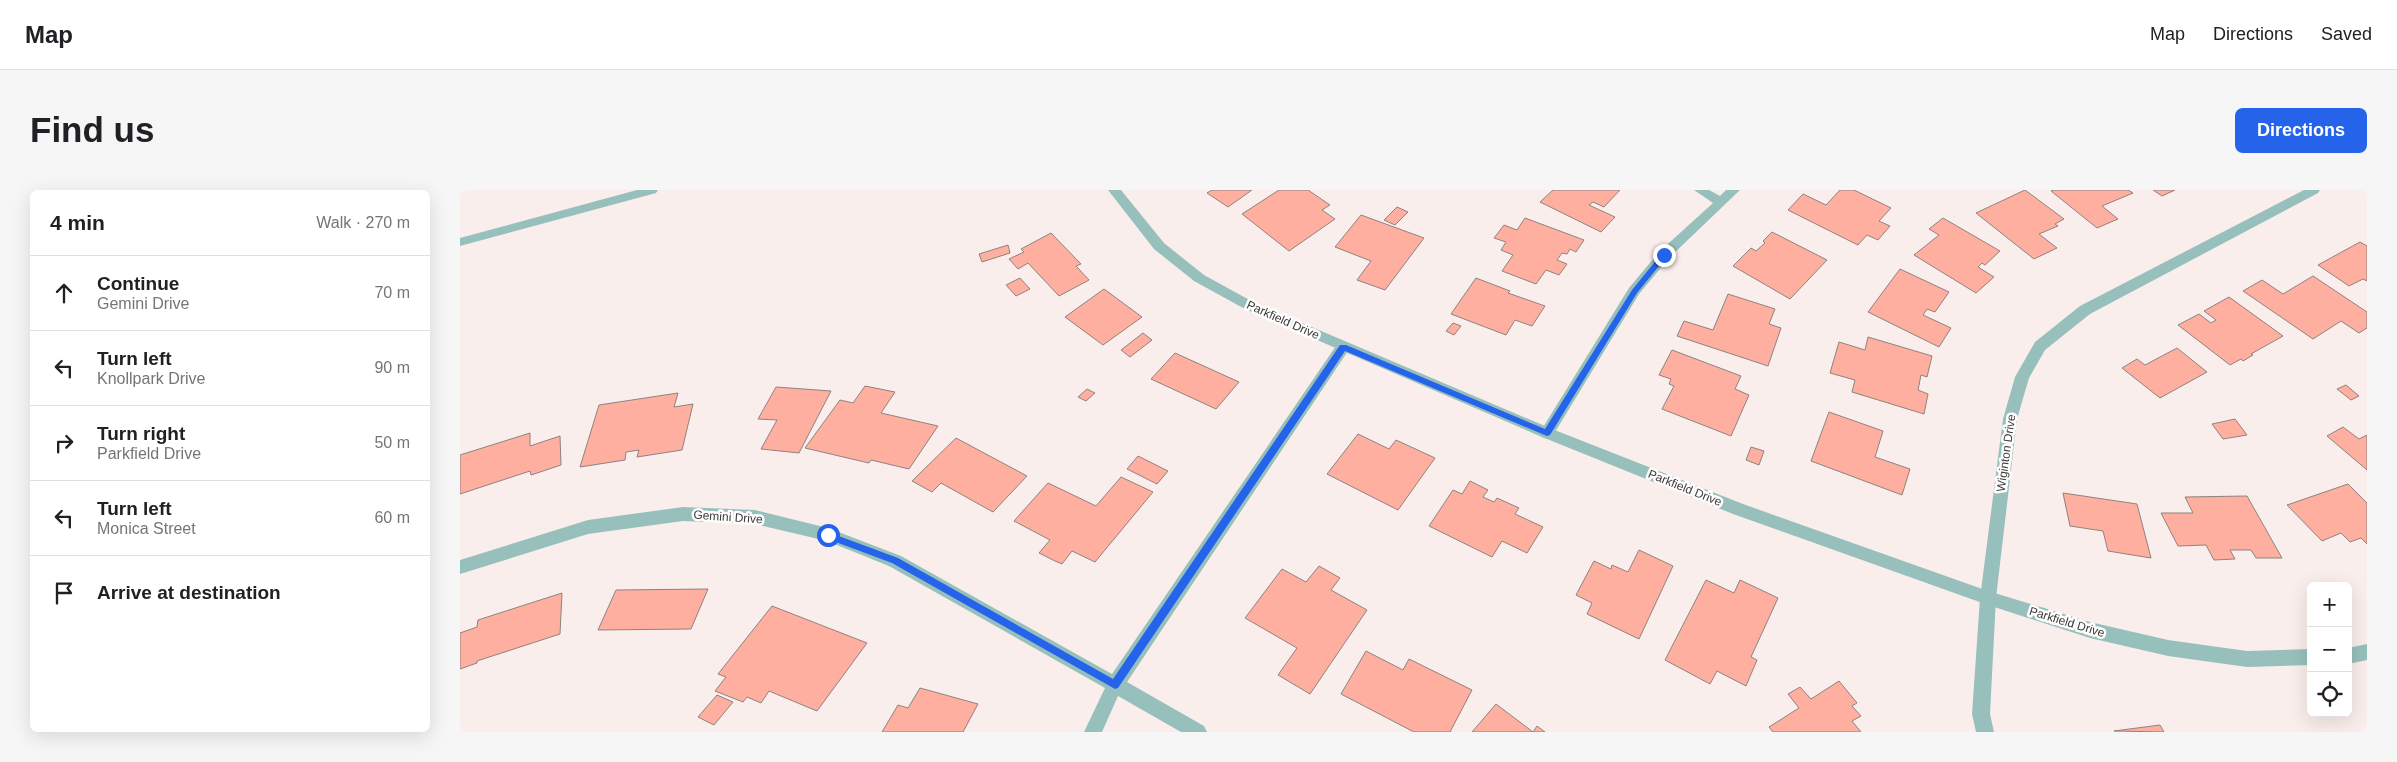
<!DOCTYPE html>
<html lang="en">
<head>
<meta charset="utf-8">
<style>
  body { margin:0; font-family:Arial,sans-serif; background:#f6f6f6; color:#202124 }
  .controls { position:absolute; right:15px; bottom:15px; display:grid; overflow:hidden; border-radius:8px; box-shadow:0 5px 20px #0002 }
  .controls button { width:45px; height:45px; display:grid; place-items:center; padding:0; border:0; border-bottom:1px solid #e0e0e0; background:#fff; color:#202124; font:25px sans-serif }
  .stop { position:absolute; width:15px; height:15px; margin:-11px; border:4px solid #2563eb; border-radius:50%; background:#fff }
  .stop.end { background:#2563eb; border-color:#fff; box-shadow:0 1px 5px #0008 }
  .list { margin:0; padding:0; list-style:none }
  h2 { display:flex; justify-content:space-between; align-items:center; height:65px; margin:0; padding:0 20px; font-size:21px }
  h2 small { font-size:16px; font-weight:400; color:#757577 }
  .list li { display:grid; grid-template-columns:32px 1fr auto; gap:15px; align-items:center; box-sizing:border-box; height:75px; padding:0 20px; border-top:1px solid #e0e0e0 }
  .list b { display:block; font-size:19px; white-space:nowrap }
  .list p { margin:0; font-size:16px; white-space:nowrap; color:#757577 }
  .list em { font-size:16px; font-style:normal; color:#757577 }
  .icon { flex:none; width:28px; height:28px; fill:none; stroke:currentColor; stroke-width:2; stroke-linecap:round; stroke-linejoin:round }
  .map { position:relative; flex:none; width:1907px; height:542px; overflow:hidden; border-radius:8px }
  header { display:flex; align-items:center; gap:30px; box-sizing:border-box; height:70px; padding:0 25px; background:#fff; border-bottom:1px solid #e0e0e0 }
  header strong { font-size:24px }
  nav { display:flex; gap:28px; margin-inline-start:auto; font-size:18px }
  .intro { display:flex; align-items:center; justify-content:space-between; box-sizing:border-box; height:120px; padding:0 30px }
  h1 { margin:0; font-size:35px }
  .button { padding:12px 22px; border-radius:8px; background:#2563eb; color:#fff; font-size:18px; font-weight:700 }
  main { display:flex; gap:30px; padding:0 30px }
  aside { flex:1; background:#fff; border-radius:8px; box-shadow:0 5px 20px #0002 }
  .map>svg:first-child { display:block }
</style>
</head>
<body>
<header>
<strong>Map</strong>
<nav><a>Map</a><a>Directions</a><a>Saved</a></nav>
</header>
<div class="intro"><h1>Find us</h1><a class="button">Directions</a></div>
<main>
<aside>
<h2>4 min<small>Walk · 270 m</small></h2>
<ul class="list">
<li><svg class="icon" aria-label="ahead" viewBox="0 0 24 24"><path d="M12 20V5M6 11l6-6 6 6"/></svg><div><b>Continue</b><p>Gemini Drive</p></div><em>70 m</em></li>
<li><svg class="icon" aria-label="left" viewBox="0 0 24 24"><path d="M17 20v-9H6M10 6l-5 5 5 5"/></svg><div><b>Turn left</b><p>Knollpark Drive</p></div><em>90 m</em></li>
<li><svg class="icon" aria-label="right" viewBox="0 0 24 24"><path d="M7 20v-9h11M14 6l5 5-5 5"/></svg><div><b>Turn right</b><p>Parkfield Drive</p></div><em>50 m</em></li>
<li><svg class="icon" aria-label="left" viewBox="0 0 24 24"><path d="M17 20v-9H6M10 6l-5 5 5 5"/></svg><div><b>Turn left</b><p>Monica Street</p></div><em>60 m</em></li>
<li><svg class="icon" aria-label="arrive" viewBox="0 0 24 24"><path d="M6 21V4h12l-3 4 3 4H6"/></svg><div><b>Arrive at destination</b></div></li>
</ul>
</aside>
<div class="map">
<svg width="1907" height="542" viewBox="0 0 1907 542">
  <rect width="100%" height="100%" fill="#faeeec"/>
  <path fill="#ffafa0" stroke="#8d8380" d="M752 0H792L768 17 747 3Z
    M819 0H848L870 15 862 20 875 29 829 61 782 24Z
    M1093 0H1160L1144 17 1133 12 1129 15 1155 27 1141 42 1080 12Z
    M1380 0H1394L1431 18 1419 31 1430 36 1418 50 1407 45 1398 55 1328 20 1343 4 1366 15Z
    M1565 0 1604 29 1595 34 1598 36 1579 44 1597 58 1574 69 1516 23Z
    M1594 0H1668L1673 3 1642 16 1658 29 1637 38 1591 1Z
    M1693 0H1715L1702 6Z
    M937 17 948 22 935 35 924 30Z
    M901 25 964 48 925 100 897 90 911 71 875 57Z
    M1065 28 1124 50 1116 62 1110 59 1107 64 1102 63 1097 70 1107 74 1099 85 1086 80 1076 94 1042 81 1053 65 1041 60 1046 52 1034 48 1044 35 1057 40Z
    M1483 28 1540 61 1525 75 1522 73 1518 77 1534 87 1516 103 1454 65 1479 45 1469 39Z
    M1312 42 1367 70 1330 109 1273 76 1291 58 1296 61 1305 53 1303 51Z
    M591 43 621 74 616 76 629 90 599 106 568 73 558 79 549 69 564 62 561 59Z
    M1900 52 1907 56V91L1903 89 1889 96 1858 75Z
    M548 55 550 63 522 72 519 64Z
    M1440 79 1489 102 1475 122 1467 119 1463 125 1491 138 1479 157 1408 122Z
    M1853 86 1907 122V138L1899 143 1881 131 1853 149 1783 101 1802 90 1823 104Z
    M560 88 570 99 556 106 546 95Z
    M1016 88 1050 101 1048 103 1085 116 1072 136 1055 130 1046 145 991 124Z
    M644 99 682 127 643 155 605 127Z
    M1268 104 1315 119 1309 134 1321 138 1308 176 1217 146 1224 131 1253 140Z
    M1769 107 1823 146 1791 164 1793 165 1783 171 1781 169 1770 175 1718 135 1739 124 1751 133 1756 130 1744 121Z
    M993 133 1001 136 994 145 986 141Z
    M683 143 692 150 670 167 661 160Z
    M1408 147 1472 166 1467 187 1461 185 1458 200 1468 204 1464 224 1392 202 1395 190 1370 183 1379 152 1405 160Z
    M1717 158 1747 182 1700 208 1662 178 1677 169 1685 175Z
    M1212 160 1281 186 1275 199 1289 205 1271 246 1202 219 1214 196 1209 194 1211 189 1199 185Z
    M715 163 779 192 756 219 691 189Z
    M1886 195 1899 206 1891 210 1877 199Z
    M405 196 435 202 421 223 478 236 449 279 411 270 409 273 345 258 380 210 393 213Z
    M316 197 371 201 339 263 301 259 317 230 298 229Z
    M627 199 635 203 626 211 618 207Z
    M218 203 214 217 233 214 222 260 177 267 179 260 166 262 165 270 120 277 139 215Z
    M1369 222 1423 241 1415 267 1450 279 1442 305 1351 271Z
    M1775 229 1787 245 1763 249 1752 234Z
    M1883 237 1899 249 1907 245V280L1867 246Z
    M70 243V256L100 246 101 275 71 285 70 281 0 304V265Z
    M898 244 929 259 936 250 975 268 938 320 867 284Z
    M496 248 567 286 533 322 481 293 472 302 452 291Z
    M1291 257 1304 261 1299 275 1286 270Z
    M678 266 708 281 697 294 667 279Z
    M661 287 693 302 635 372 612 361 602 374 595 371 579 363 590 350 554 331 588 293 636 316Z
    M1010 291 1028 300 1023 307 1034 312 1037 308 1059 318 1055 324 1083 337 1067 363 1042 351 1032 367 969 336 993 300 1002 304Z
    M1888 294 1907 313V354L1901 348 1890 352 1881 343 1862 351 1827 315Z
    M1603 303 1677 314 1691 368 1648 361 1643 341 1610 336Z
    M1787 306 1822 368H1796L1791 360H1770L1775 369 1754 370 1746 355 1718 356 1701 323H1733L1725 307Z
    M1179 360 1213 376 1179 449 1127 424 1132 413 1116 405 1134 371 1151 379 1152 375 1168 382Z
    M859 376 880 388 871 400 907 420 850 504 818 485 837 458 785 428 822 379 846 392Z
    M1246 390 1274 403 1280 390 1318 408 1291 467 1297 470 1286 496 1257 481 1250 494 1205 470Z
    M248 399 231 439 138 440 156 400Z
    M102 403 100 444 17 471V473L0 479V443L17 437 18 430Z
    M312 416 407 453 357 521 309 501 301 513 287 507 283 512 255 501 266 487 258 484Z
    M906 461 943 480 949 469 1012 500 990 542H954L881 504Z
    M1379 491 1397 513 1392 516 1401 526 1392 531 1401 542H1313L1309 537 1339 518 1328 504 1340 497 1351 509Z
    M460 498 518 514 503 542H422L438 515 448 518Z
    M257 505 273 512 254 535 238 527Z
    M1036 514 1073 542 1077 536 1085 542H1012Z
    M1700 535 1704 542 1654 541Z"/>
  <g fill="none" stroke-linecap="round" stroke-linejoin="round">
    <path fill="#97c0bc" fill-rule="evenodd" d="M177 0H198L196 3 0 56V48Z"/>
    <path fill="#97c0bc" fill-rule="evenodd" d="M1234 0H1249L1260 6 1266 0H1280L1209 68 1179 104 1092 247 1087 249 1082 247 1080 243 1082 239 1169 98 1199 62 1253 13Z
      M1844 0H1860L1858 3 1630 124 1585 160 1569 188 1557 229 1536 408 1530 524 1534 542H1516L1512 524 1520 408 1543 229 1555 187 1575 152 1620 116Z
      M883 152 888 153 890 157 888 161 667 492 744 536 747 542H721L658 506 642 542H624L645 498 429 376 367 351 295 334 223 331 128 344 0 384V370L128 330 223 317 295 320 368 338 441 366 652 484 878 153Z"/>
    <path fill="#97c0bc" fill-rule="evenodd" d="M648 0H661L704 53 744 85 795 113 1092 239 1283 314 1528 401 1630 432 1708 450 1787 461 1851 459V475L1787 477 1708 466 1630 448 1528 415 1273 324 1082 247 785 119 734 91 694 59Z
      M1907 454V470L1888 474V458Z"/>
  </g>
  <path fill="#2563eb" d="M1202 63 1208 65 1177 103 1090 245 1087 246 885 161 658 498 655 499 432 373 365 348 364 345 368 342 438 368 653 489 880 155H886L1085 239 1172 100Z"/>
  <g text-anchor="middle" stroke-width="5" stroke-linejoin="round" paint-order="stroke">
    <g font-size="12" fill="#3e3a39" stroke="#fefefe">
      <text transform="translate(823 130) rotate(24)" y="4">Parkfield Drive</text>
      <text transform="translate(1546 263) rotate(-82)" y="4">Wiginton Drive</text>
      <text transform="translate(1225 298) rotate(22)" y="4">Parkfield Drive</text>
      <text transform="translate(268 327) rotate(4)" y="4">Gemini Drive</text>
      <text transform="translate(1607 432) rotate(17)" y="4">Parkfield Drive</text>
    </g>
  </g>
</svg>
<div class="controls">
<button>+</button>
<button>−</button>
<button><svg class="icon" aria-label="locate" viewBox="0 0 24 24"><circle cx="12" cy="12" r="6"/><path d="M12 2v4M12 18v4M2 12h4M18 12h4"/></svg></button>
</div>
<div class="stop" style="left:368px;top:345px"></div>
<div class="stop end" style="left:1204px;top:65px"></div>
</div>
</main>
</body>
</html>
